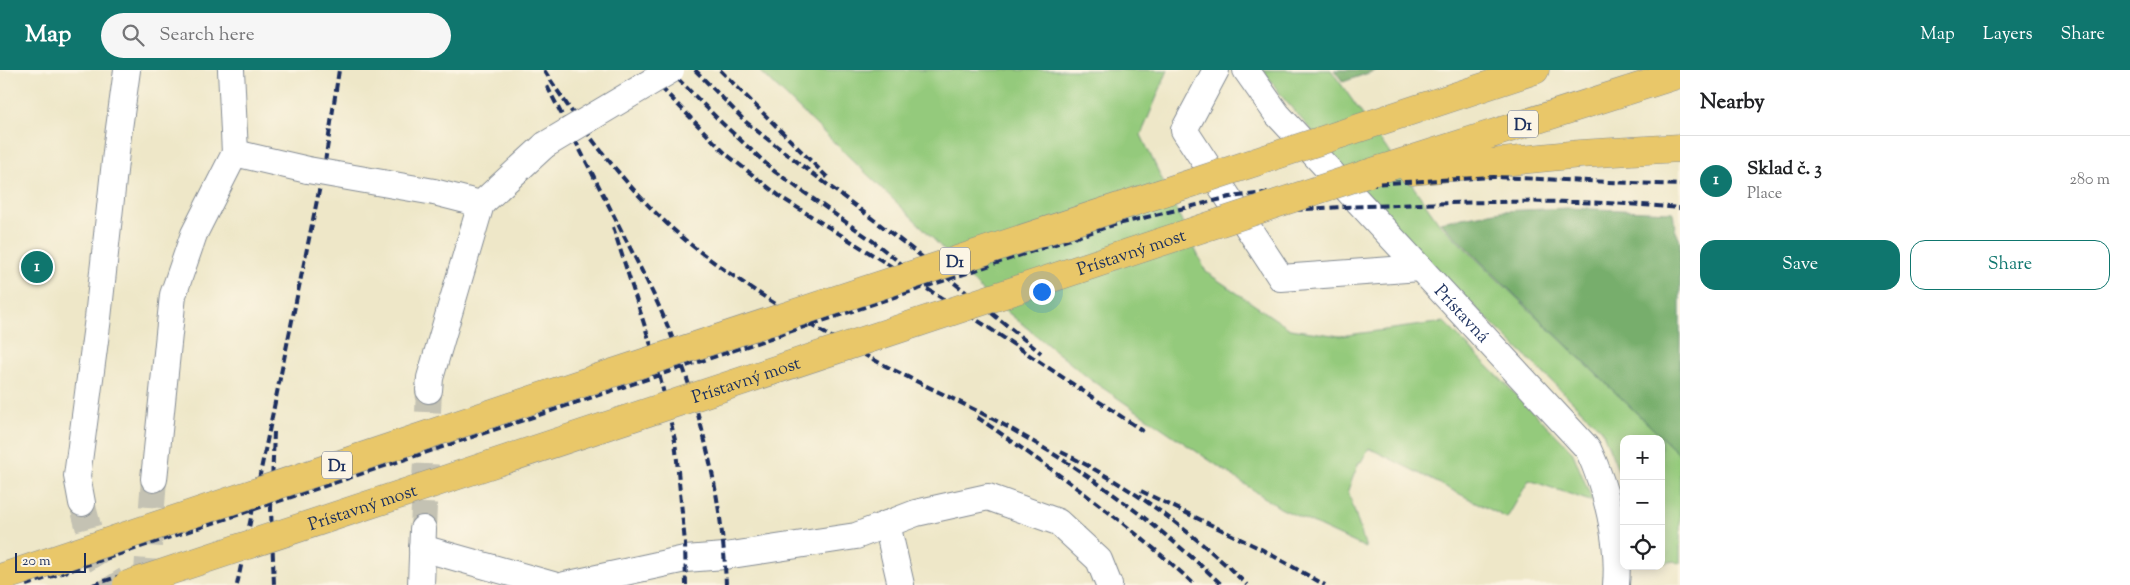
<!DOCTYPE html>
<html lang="en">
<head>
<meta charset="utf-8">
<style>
  body { margin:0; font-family:"Sorts Mill Goudy",serif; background:#f6f6f6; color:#202124 }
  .controls { position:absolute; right:15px; bottom:15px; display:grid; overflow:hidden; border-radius:10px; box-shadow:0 2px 12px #0003 }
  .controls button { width:45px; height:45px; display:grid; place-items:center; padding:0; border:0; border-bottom:1px solid #e0e0e0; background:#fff; color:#202124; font:25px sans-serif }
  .scale { position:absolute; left:15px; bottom:12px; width:71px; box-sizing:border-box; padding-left:5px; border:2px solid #1b2f5e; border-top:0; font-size:14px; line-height:18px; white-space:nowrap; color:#1b2f5e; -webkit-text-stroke:4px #fcf5e5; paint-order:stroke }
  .you { position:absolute; left:1041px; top:221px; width:18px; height:18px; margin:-12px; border:4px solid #fff; border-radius:50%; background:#1a73e8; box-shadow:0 0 0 8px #1a73e833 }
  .badge { display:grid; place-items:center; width:32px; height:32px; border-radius:50%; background:#0f766e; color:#fff; font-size:16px; font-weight:700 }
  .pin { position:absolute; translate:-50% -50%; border:2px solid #fff; box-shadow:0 1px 5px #0006 }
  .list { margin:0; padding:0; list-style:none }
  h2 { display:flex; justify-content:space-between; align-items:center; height:65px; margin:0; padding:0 20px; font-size:21px }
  h2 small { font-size:16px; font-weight:400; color:#757577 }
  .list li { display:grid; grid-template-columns:32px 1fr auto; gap:15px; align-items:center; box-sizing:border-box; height:90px; padding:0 20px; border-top:1px solid #e0e0e0 }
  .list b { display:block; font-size:19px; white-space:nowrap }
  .list p { margin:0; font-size:16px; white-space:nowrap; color:#757577 }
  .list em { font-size:16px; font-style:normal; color:#757577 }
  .actions { display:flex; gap:10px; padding:15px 20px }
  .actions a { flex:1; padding:11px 0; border:1px solid #0f766e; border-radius:15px; text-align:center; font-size:18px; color:#0f766e }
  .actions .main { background:#0f766e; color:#fff }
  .icon { flex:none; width:28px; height:28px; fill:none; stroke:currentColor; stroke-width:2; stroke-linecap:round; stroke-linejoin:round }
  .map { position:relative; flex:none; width:1680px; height:515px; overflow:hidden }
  header { display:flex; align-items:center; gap:30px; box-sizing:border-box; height:70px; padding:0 25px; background:#0f766e; color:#fff }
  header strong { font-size:24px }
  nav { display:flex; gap:28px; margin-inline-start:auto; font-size:18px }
  .search { width:350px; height:45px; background:#f6f6f6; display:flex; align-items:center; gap:12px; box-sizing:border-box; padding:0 18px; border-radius:28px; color:#757577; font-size:19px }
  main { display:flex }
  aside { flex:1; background:#fff }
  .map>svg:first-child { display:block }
</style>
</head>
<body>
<header>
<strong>Map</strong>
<div class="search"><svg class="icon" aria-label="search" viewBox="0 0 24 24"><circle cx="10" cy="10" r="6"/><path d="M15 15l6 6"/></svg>Search here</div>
<nav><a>Map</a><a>Layers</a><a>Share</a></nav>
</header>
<main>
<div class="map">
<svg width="1680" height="515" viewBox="0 0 1680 515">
  <rect width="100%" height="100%" fill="#fcf5e5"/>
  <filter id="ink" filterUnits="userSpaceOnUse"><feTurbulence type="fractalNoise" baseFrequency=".02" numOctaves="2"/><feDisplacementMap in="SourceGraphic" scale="10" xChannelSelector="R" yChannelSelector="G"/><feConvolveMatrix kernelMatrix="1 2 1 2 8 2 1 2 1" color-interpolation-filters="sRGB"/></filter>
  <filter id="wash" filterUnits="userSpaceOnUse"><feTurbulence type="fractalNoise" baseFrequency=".0096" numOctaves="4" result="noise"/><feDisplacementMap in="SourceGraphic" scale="20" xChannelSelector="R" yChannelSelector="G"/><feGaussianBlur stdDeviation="1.12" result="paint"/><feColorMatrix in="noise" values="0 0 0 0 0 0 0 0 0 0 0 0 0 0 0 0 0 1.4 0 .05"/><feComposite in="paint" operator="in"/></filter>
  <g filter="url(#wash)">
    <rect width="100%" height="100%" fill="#eee7c8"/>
    <path fill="#94ca7c" stroke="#587c6d" d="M759 0H1168L1141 65 1206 202 1290 259 1340 266 1444 252 1572 381 1593 432 1529 410 1507 448 1369 378 1361 392H1359L1348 420 1366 478 1280 438 1091 310 984 223 924 159Z
      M1263 0H1331L1439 153 1680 385V494L1674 491 1661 494V369H1624V415L1602 360 1408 172 1284 29Z"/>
    <path fill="#77ae6c" stroke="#496e65" d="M1334 0H1377L1343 12Z
      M1569 138 1673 142 1675 159 1680 171V385L1440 152 1501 141Z"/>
  </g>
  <g filter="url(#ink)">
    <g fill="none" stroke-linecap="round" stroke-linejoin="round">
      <path stroke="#c4c2b3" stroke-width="26" stroke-dasharray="26 13" stroke-linecap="butt" d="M82 433 96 486 114 515
        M423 459 429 320
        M146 515 154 409"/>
      <g stroke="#848b93" stroke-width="28">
        <g id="minor">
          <path d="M1216 0 1184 60 1281 208 1420 198"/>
          <path id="s1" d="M1246 0 1277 44 1588 379C1606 418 1620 471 1616 515"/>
          <path d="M235 83 308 100"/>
          <path d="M434 122 481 134 545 75"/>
          <path d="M429 320 430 308 481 134"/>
          <path d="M154 409 173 225 194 164 235 83 231 0"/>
          <path d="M82 433 77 406 98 248 117 73 127 0"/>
          <path d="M887 454 901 515"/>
          <path d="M422 478 553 515"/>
          <path d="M421 515 423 459"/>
          <path d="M565 515 685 489 725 486 856 466 916 443 988 427 1058 452 1099 490 1109 515"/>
        </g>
      </g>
      <g stroke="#848b93" stroke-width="29">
        <path id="highway" d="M1341 64 1535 0
          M1412 101 1580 84 1680 78
          M1366 104 1680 4"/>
      </g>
      <use href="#minor" stroke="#fff" stroke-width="26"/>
      <use href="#highway" stroke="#e9c769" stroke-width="28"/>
      <path stroke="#1b2f5e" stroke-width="4" stroke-dasharray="8 4" stroke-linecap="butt" d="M544 0C585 64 635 130 695 178 747 218 804 253 863 284 916 313 973 336 1025 367 1095 407 1163 459 1222 515
        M644 0 726 84 782 128 983 254 1143 361
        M669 0 722 53 774 101 874 172 914 204
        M695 0 746 52 766 68 916 182 1041 283
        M720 0 830 110
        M547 16C571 63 596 110 620 158 636 190 654 223 668 257 700 336 723 429 726 515
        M613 157 656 291 675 370 685 473 686 515
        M977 347C1052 399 1127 452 1195 515
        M274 362 271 439 274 515
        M1061 382C1130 415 1192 461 1247 515
        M1141 421 1261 479 1325 515
        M26 515 1009 189 1110 156 1230 127 1317 117 1494 107 1680 115
        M93 515 1020 207C1091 185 1162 163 1235 148 1288 138 1343 137 1397 135 1491 131 1586 129 1680 138
        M237 515 325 92 339 0"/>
      <g stroke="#848b93" stroke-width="28" stroke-linecap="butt">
        <path id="minor-bridge" d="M545 75 671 0
          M308 100 434 122"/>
      </g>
      <g stroke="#848b93" stroke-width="29" stroke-linecap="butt">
        <g id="highway-bridge">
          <path d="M0 508 570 317 1341 64"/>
          <path id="s2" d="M127 515 1366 104"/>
        </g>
      </g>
      <use href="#minor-bridge" stroke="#fff" stroke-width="26"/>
      <use href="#highway-bridge" stroke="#e9c769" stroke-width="28"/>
    </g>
  </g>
  <g text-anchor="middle" stroke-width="4" stroke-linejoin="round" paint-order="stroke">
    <g fill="#fcf5e5" stroke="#5e6a86" stroke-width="1">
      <rect x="1508" y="40.5" width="30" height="27" rx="4"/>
      <rect x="940" y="177.5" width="30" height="27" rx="4"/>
      <rect x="322" y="381.5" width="30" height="27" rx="4"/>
    </g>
    <g font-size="16" font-weight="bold" fill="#1b2f5e">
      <text x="1523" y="60">D1</text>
      <text x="955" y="197">D1</text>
      <text x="337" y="401">D1</text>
    </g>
    <g font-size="18" fill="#1b2f5e" stroke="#fcf5e5">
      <text dy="6" stroke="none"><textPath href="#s2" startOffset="1058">Prístavný most</textPath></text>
      <text dy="6" stroke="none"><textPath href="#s1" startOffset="326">Prístavná</textPath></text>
      <text dy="6" stroke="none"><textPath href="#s2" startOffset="652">Prístavný most</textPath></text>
      <text dy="6" stroke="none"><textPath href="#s2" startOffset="248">Prístavný most</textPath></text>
    </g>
  </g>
</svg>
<div class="controls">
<button>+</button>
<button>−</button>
<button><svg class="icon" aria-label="locate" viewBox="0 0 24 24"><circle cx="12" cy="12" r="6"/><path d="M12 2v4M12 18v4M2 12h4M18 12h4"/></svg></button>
</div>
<div class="scale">20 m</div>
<div class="you"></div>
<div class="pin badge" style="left:37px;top:197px">1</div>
</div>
<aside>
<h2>Nearby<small></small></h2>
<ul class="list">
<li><span class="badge">1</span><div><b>Sklad č. 3</b><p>Place</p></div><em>280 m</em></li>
</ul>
<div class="actions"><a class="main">Save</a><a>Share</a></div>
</aside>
</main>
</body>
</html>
